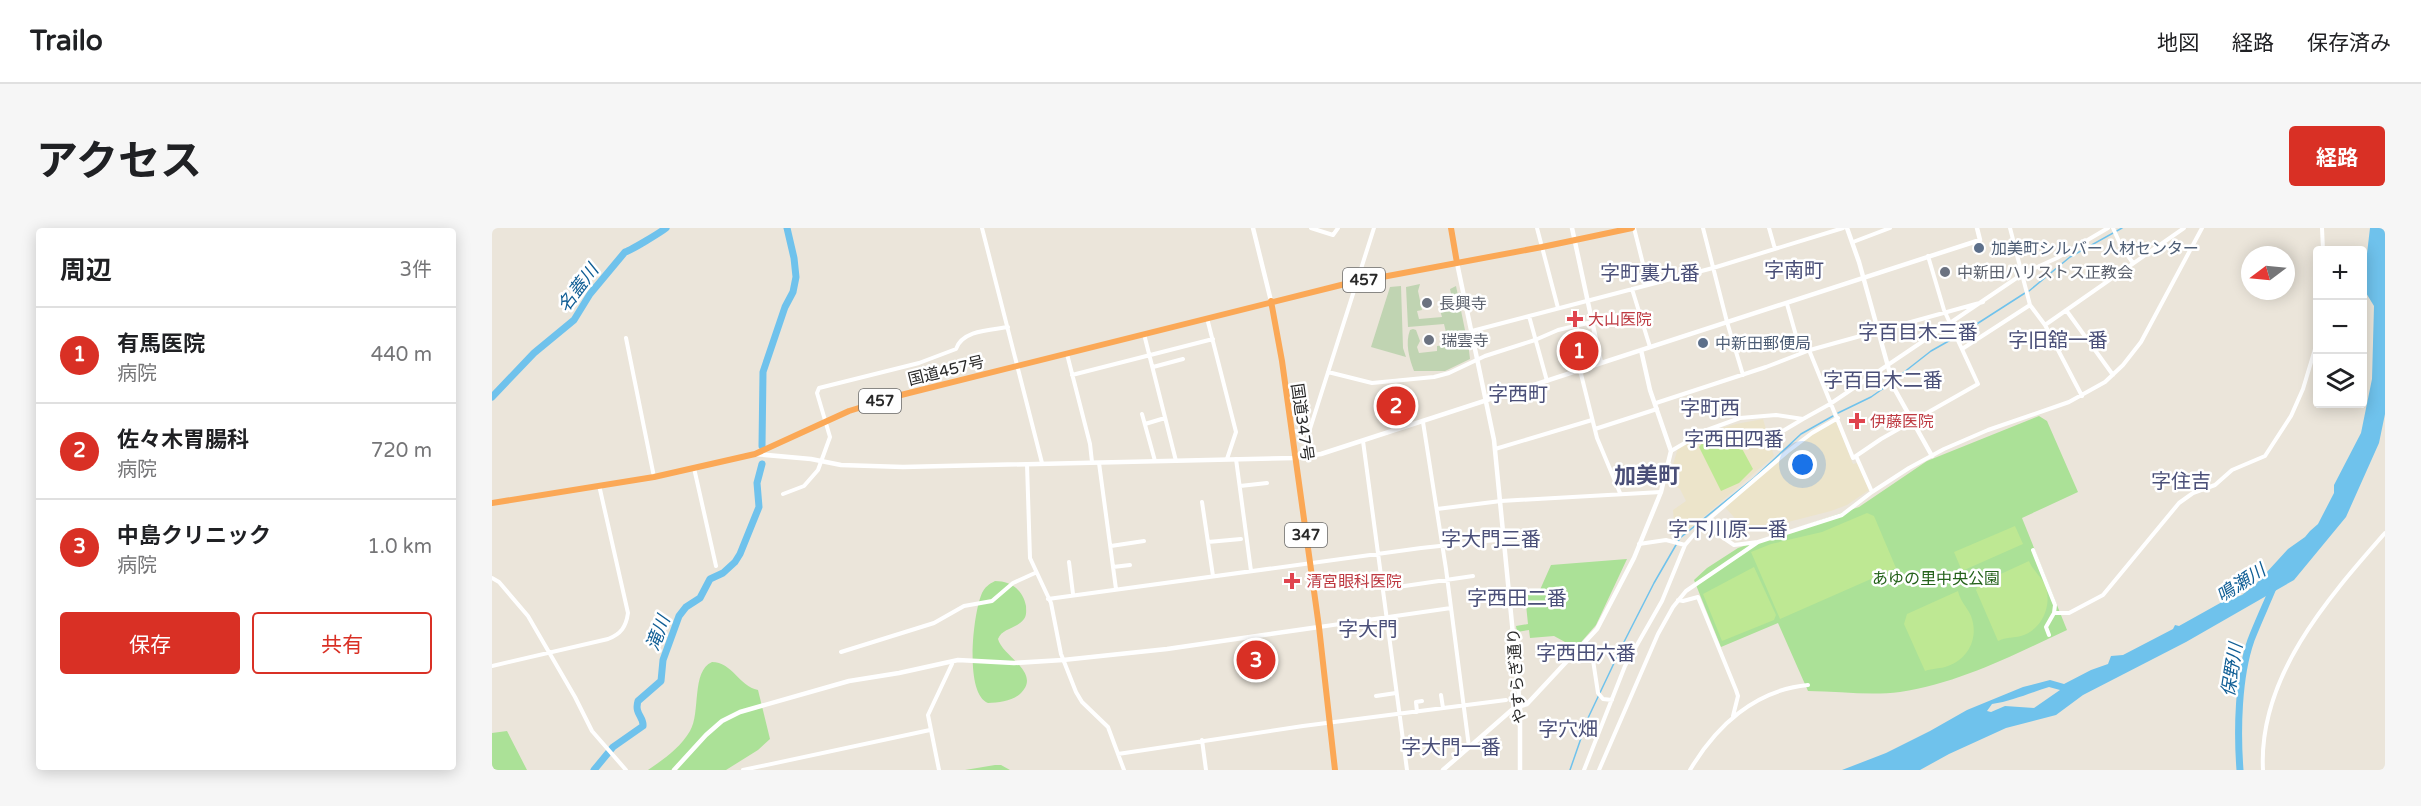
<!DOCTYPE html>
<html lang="ja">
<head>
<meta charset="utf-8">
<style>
  body { margin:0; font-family:"Varela Round","Noto Sans JP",sans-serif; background:#f6f6f6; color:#202124 }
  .controls { position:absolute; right:18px; top:18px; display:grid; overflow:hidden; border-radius:6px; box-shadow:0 3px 15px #0003 }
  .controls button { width:54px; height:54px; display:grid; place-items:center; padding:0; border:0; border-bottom:2px solid #e0e0e0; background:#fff; color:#202124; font:30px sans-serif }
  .compass { position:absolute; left:1749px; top:18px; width:54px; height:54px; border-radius:50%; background:#fff; box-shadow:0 3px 15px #0003; rotate:254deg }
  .you { position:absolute; left:1311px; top:237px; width:21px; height:21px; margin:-15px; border:4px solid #fff; border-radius:50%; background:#1a73e8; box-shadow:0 0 0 9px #1a73e833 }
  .badge { display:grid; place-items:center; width:39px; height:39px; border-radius:50%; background:#d93025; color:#fff; font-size:20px; font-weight:700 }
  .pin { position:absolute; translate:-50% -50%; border:3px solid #fff; box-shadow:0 2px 6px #0006 }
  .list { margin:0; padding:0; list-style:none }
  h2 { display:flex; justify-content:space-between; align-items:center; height:78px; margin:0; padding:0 24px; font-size:26px }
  h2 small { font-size:20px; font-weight:400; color:#757577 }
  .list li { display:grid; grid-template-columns:39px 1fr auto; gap:18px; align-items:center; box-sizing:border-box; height:96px; padding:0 24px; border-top:2px solid #e0e0e0 }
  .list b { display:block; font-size:22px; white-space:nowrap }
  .list p { margin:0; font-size:20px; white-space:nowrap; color:#757577 }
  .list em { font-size:20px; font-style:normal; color:#757577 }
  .actions { display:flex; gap:12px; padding:18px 24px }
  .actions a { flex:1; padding:14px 0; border:2px solid #d93025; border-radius:6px; text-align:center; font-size:21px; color:#d93025 }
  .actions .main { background:#d93025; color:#fff }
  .icon { flex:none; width:33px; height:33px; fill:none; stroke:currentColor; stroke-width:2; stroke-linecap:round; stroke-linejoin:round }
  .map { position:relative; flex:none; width:1893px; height:542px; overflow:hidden; border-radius:6px }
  header { display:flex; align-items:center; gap:36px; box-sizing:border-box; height:84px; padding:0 30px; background:#fff; border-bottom:2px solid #e0e0e0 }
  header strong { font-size:28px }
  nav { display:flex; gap:33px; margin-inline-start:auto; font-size:21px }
  .intro { display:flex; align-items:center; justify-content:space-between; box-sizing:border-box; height:144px; padding:0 36px }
  h1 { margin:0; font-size:42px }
  .button { padding:15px 27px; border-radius:6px; background:#d93025; color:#fff; font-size:21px; font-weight:700 }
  main { display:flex; gap:36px; padding:0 36px }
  aside { flex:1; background:#fff; border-radius:6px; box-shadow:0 3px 15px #0003 }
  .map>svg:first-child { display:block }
</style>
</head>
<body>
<header>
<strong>Trailo</strong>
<nav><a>地図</a><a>経路</a><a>保存済み</a></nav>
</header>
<div class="intro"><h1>アクセス</h1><a class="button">経路</a></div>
<main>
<aside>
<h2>周辺<small>3件</small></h2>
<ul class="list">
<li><span class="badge">1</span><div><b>有馬医院</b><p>病院</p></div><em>440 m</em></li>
<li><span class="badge">2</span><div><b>佐々木胃腸科</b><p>病院</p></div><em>720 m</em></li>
<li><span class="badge">3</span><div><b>中島クリニック</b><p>病院</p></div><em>1.0 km</em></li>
</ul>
<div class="actions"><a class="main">保存</a><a>共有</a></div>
</aside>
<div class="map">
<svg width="1893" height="542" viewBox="0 0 1893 542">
  <rect width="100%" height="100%" fill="#ebe5da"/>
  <path fill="#ece4ca" d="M1271 191 1282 228 1195 303 1190 305 1185 302 1182 293 1181 282 1194 273 1188 261 1176 253 1186 220 1215 204 1244 196Z
    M1344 193 1361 236 1365 235 1377 262 1355 277 1339 283 1296 294 1287 292 1254 303 1233 279 1296 224 1321 206Z"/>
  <path fill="#abe197" d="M1547 188 1555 193 1586 264 1530 290 1575 402C1521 427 1468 455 1408 464 1377 468 1347 463 1316 463L1286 395 1229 419 1202 352 1215 340 1246 320 1367 279 1435 233Z
    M1135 331 1104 397 1084 420 1062 408 1038 410 1037 402 1025 404 1024 398 1036 396 1033 367 1047 364 1059 337Z
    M503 353C519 353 531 362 534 378 534 382 535 387 532 391 525 401 510 400 506 411 510 428 551 445 528 466 520 473 507 475 496 475 472 466 481 385 490 365 493 359 497 356 503 353Z
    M220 434C240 434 247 458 266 462L278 511 266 522 234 542H156C172 531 188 520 198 503 209 485 199 443 220 434Z
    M15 503 35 542H0V505Z
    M503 537H509L518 542H473Z"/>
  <path fill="#c0d4b2" d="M928 56 926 63 930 82 925 83 927 91 950 89 947 79 955 77V72L960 70 958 61 964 58 974 107 955 108 952 96 916 99 914 59Z
    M909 58 911 120 914 129 879 119 898 59Z
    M921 101 924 102 928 113 925 119 927 125 945 123V118L976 114 978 131 953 143H922C917 130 913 115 918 102Z"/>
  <path fill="#bee893" d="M1240 202 1261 241 1247 255 1229 263 1207 219 1213 212Z
    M1375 285 1382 288 1404 340 1288 391 1259 324 1279 316 1330 304Z
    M1523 298 1531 316 1470 343 1462 324Z
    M1537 333C1541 343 1549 348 1553 357 1561 377 1550 402 1529 408 1521 410 1514 409 1506 413L1484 362 1487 356Z
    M1262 339 1284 387 1282 392 1230 413 1211 366Z
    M1466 363C1468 373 1475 379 1479 388 1487 409 1477 431 1456 438 1448 441 1441 440 1433 443L1412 396 1415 386Z"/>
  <path fill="#6fc2ec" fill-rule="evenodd" d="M1878 0H1893V186L1887 215 1854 289 1802 352 1694 414 1591 467 1564 487 1514 500 1457 526 1428 542H1350L1394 525 1438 503 1475 482 1531 459 1558 452 1572 456 1599 442 1616 436 1619 428 1631 427 1681 401 1683 397 1687 398 1730 374 1750 367 1764 356 1796 321 1813 309 1818 303 1826 296 1842 265V257L1869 205 1880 151 1882 78 1871 60ZM1557 459 1568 462 1542 480 1513 478 1499 484 1495 483 1500 476C1520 473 1537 465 1557 459Z"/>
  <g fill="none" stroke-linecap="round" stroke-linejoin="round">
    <path stroke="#6fc2ec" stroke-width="1.5" d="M1537 63 1578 29 1630 0
      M1466 108 1533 65
      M1402 152 1439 123 1462 110
      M1346 185 1379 169 1399 155
      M1078 542 1096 490 1133 412 1162 355 1188 310 1262 250 1309 206 1341 188"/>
    <path stroke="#6fc2ec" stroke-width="7" d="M0 169 42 125 82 92 98 66 133 24C138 23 169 4 174 0
      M270 218 271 144 293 79 301 64 304 49 302 30 295 0
      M102 542 121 519 151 498C152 489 142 486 146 473L169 453 171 432 187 388 194 379 208 370 218 351 231 345 243 334 248 326 267 279 265 255 270 236
      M1748 542C1745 503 1746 449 1759 412 1766 394 1774 377 1781 360"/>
    <path stroke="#fff" stroke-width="4" d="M490 0 550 235
      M819 0 841 7 846 0
      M1045 0 1066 80
      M1142 0 1156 56
      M1211 0 1235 94 1251 147
      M1277 0 1283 21
      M1518 0 1538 77 1553 97 1590 168
      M1621 0 1629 18 1641 35
      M1830 0 1831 22
      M1361 14 1398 0
      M1140 61 1158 119
      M1295 76 1309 125
      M1574 82 1621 147
      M1037 88 1055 153
      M715 90 744 204 735 231
      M1553 97 1692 0
      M980 103 1221 40 1351 0
      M652 106 684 233
      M134 110 162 249
      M1470 121 1538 77
      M1317 122 1361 230 1364 228 1380 264
      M575 126 598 216 600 234
      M661 139 691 131
      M1088 142 1105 210 1128 265
      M836 144 880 155 942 149 957 145 993 128 1043 112 1066 102 1100 94
      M580 147 721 111
      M1164 175 1274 139 1318 122 1491 74
      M650 186 663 233
      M931 194 954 341 977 519
      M653 196 673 190
      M1103 201 1165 181
      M799 203 817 204 882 0
      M1279 210 1311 191
      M871 213 915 542
      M1003 221 1100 192
      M1179 223 1215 202 1248 190 1284 187 1311 191 1338 176 1532 45 1565 30 1616 0
      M1364 228 1389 211 1486 156 1452 82 1436 28
      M744 231 759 343
      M607 235 624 361
      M535 236 538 330 559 375 569 426 584 464 590 474 616 499 632 542
      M202 240 224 338
      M748 258 775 255
      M291 266 312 258 326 242 338 209 325 165 327 160 427 135 464 121C470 102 499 102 516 99
      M710 274 721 348
      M945 281 1009 273 1169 264
      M1211 296 1242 317 1266 314
      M716 314 749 311
      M1147 316 1174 312 1193 317
      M619 318 652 313
      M1541 322 1563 377 1562 385 1554 399 1557 407
      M577 334 581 366
      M621 339 638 337
      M0 350 7 354 36 388 83 469 100 503 134 542
      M892 361 981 348
      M556 371 929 320 1013 311
      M1186 372 1191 373 1206 369 1244 462 1246 468 1241 488
      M1562 385H1577L1611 367 1687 275 1701 265 1723 257 1740 242 1773 228 1799 188 1811 161 1823 121 1826 100
      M827 399 959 380
      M1090 418 1101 432 1106 465 1111 471 1120 472
      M349 424 442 395 472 378 500 373 521 355 543 345
      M0 438 116 411C129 406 134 399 136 385L107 257
      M949 467 951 480
      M884 468 904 465
      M925 484 924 474 930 473
      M710 512 714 542
      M626 526 811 498 1014 472
      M251 542 438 502
      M447 542 436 487 460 436
      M1092 542 1133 438 1170 373 1193 317 1211 296 1295 224 1320 205 1346 190
      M1107 542 1166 406 1181 379 1194 363 1266 314 1350 287 1380 264 1417 240 1452 221 1496 202 1577 174 1613 154 1631 137 1649 114 1710 0
      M1198 542C1224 498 1263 462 1316 457
      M1771 542C1766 449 1836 370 1893 305"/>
    <path stroke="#fff" stroke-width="4.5" d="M761 0 779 73
      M1080 0 1109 135
      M1355 0 1367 34 1402 160 1440 228
      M965 35 1002 212 1028 478V542
      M263 226 319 231 349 237 411 239 803 230 829 226 1488 12 1485 0
      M182 542 214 507 230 493 248 484 357 453 407 445 466 432 522 435 571 432 675 421 827 399
      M951 542 1022 480 1035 476 1105 401 1142 330 1169 264 1179 223 1158 162 1149 122"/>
    <path stroke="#fba856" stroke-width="6" d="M959 0 965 35
      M779 73 790 133 827 399 843 542
      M0 275 162 249 263 226 357 183 409 167 853 56 1050 19 1140 0"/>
  </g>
  <g fill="#5c6f8a" stroke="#fff" stroke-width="2">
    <circle cx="1487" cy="20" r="6"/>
    <circle cx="1211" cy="115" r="6"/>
  </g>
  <g fill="#6b7280" stroke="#fff" stroke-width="2">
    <circle cx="1453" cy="44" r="6"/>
    <circle cx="935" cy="75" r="6"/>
    <circle cx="937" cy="112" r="6"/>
  </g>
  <g fill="#e0444e" stroke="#fff" stroke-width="2">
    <path d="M1080 82h6v6h6v6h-6v6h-6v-6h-6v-6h6z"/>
    <path d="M1362 184h6v6h6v6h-6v6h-6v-6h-6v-6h6z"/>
    <path d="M797 344h6v6h6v6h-6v6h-6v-6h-6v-6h6z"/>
  </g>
  <g text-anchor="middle" stroke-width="5" stroke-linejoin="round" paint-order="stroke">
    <g fill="#fff" stroke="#696969" stroke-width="1.5">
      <rect x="851" y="40" width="42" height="24" rx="4.5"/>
      <rect x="367" y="161" width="42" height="24" rx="4.5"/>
      <rect x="793" y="295" width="42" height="24" rx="4.5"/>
    </g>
    <g font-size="15" font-weight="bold" fill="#292929">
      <text x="872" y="57">457</text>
      <text x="388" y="178">457</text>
      <text x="814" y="312">347</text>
    </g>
    <g font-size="16" fill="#4e5e75" stroke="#fff" text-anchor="start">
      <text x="1499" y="26">加美町シルバー人材センター</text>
      <text x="1223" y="121">中新田郵便局</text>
    </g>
    <g font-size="16" fill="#5b616d" stroke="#fff" text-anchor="start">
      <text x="1465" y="50">中新田ハリストス正教会</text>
      <text x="947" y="81">長興寺</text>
      <text x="949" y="118">瑞雲寺</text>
    </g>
    <g font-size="16" fill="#be3a42" stroke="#fff" text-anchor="start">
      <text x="1096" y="97">大山医院</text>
      <text x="1378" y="199">伊藤医院</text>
      <text x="814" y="359">清宮眼科医院</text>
    </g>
    <g font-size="16" fill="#292929" stroke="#fff">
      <text transform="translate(454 142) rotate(-14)" y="6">国道457号</text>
      <text transform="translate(811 194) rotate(82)" y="6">国道347号</text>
      <text transform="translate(1024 448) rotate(-94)" y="6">やすらぎ通り</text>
    </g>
    <g font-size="16" fill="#25631b" stroke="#fff">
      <text x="1444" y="356">あゆの里中央公園</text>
    </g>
    <g font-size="18" font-style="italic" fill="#105e95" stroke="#fff">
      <text transform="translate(86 60) rotate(-53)" y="6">名蓋川</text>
      <text transform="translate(1749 355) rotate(-33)" y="6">鳴瀬川</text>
      <text transform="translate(166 405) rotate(-69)" y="6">滝川</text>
      <text transform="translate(1740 442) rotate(-81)" y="6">保野川</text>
    </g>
    <g font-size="20" fill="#4a4f78" stroke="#fff">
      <text x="1302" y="49">字南町</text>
      <text x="1158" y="52">字町裏九番</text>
      <text x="1426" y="111">字百目木三番</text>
      <text x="1566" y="119">字旧舘一番</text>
      <text x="1391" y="159">字百目木二番</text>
      <text x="1026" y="173">字西町</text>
      <text x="1218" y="187">字町西</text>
      <text x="1242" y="218">字西田四番</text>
      <text x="1689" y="260">字住吉</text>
      <text x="1236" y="308">字下川原一番</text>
      <text x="999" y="318">字大門三番</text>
      <text x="1025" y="377">字西田二番</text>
      <text x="876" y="408">字大門</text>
      <text x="1094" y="432">字西田六番</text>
      <text x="1076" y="508">字穴畑</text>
      <text x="959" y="526">字大門一番</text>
    </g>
    <g font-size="22" font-weight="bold" fill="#4a4f78" stroke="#fff">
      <text x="1155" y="255">加美町</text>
    </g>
  </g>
</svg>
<div class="controls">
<button>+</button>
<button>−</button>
<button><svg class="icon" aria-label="layers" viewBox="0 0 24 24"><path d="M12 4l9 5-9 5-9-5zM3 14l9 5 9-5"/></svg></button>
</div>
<svg class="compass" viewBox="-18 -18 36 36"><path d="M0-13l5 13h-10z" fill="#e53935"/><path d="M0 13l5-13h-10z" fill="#757577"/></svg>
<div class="you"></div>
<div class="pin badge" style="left:1087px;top:123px">1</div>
<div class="pin badge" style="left:904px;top:178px">2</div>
<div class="pin badge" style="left:764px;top:432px">3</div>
</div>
</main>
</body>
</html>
